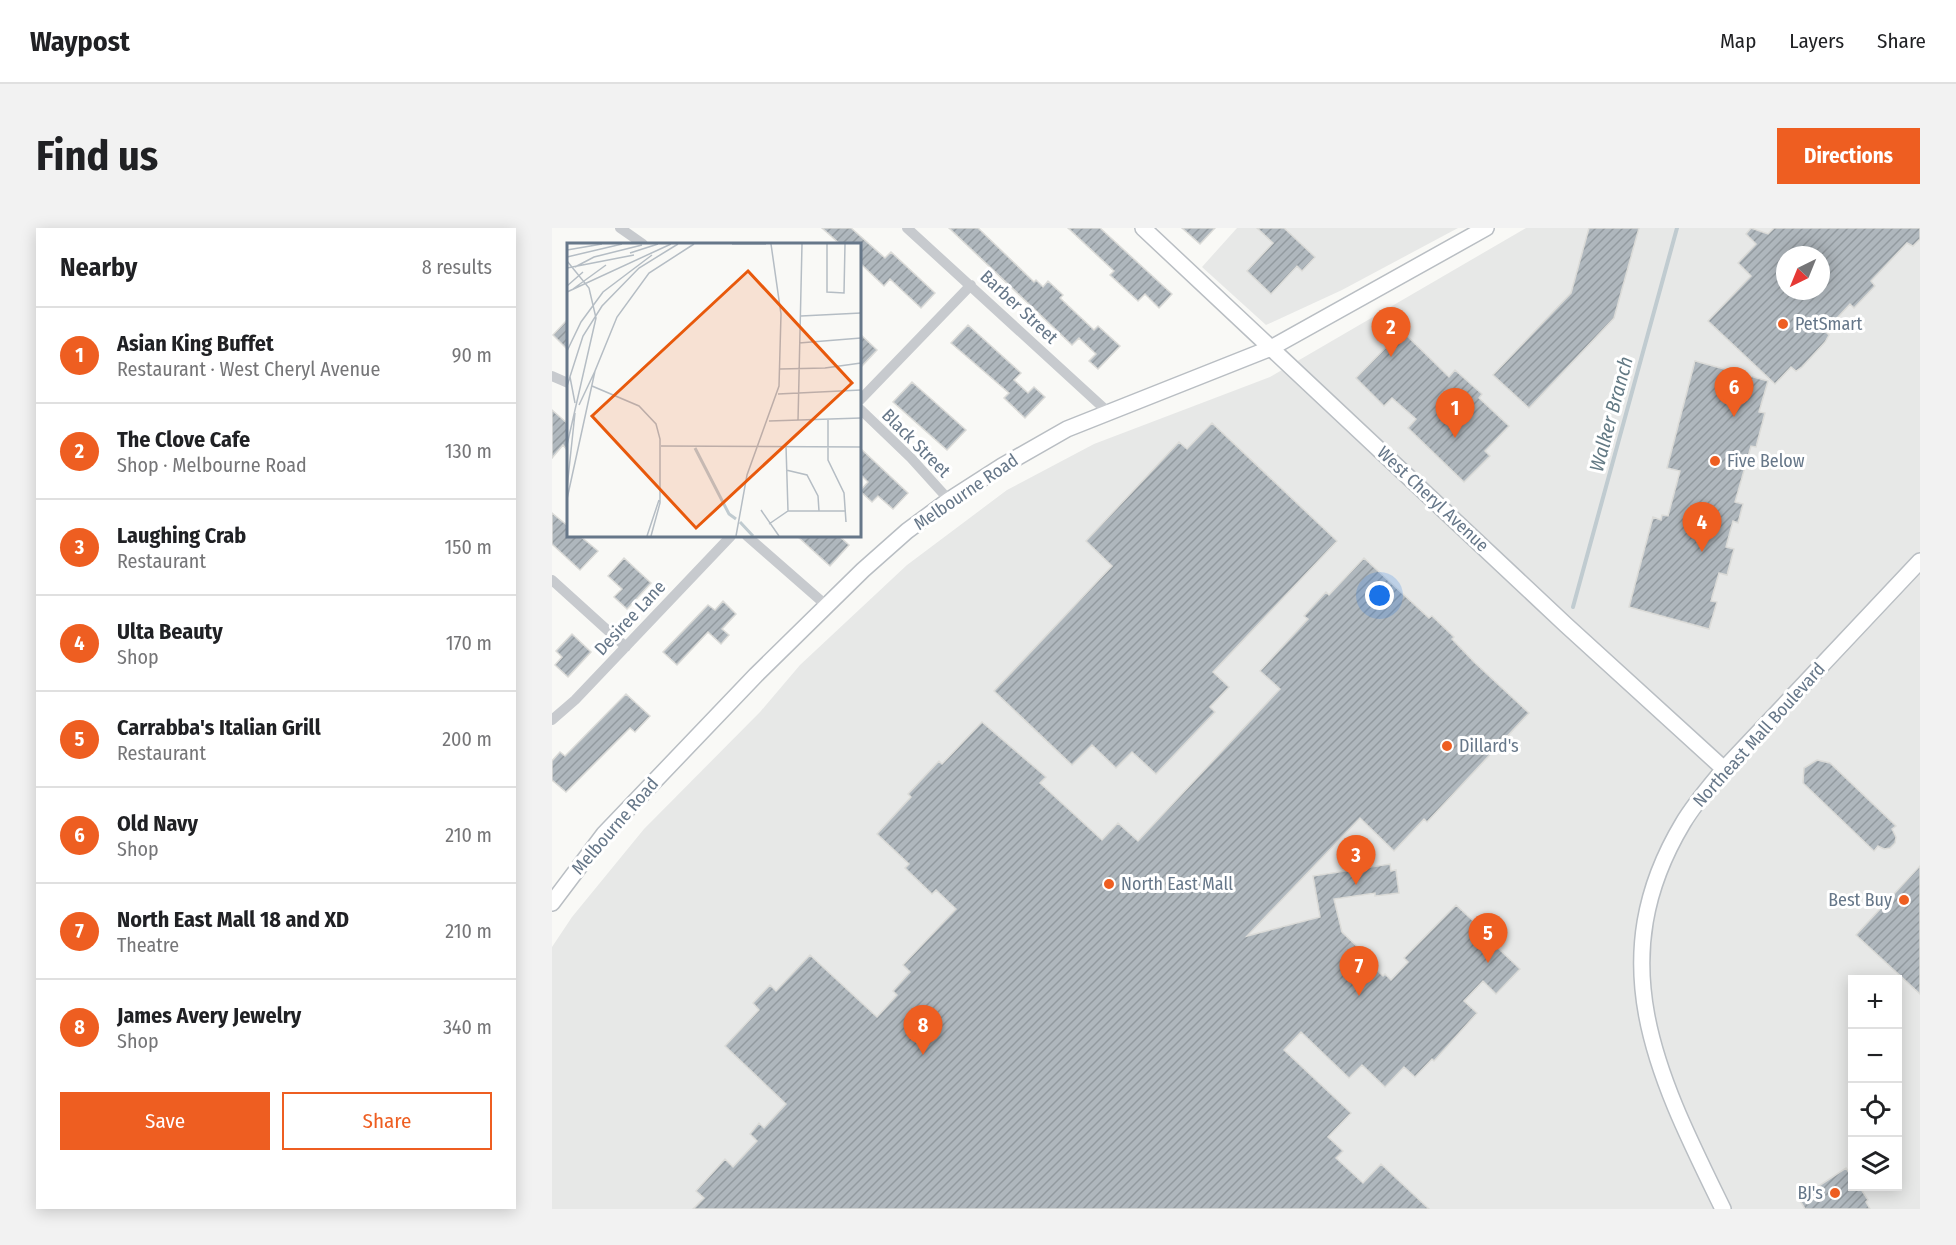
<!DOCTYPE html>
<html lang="en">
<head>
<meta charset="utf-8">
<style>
  body { margin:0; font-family:"Fira Sans Condensed",sans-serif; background:#f2f2f2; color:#202124 }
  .controls { position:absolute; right:18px; bottom:18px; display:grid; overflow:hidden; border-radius:0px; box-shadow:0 3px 15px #0003 }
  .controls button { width:54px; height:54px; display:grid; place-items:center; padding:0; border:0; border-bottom:2px solid #e0e0e0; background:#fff; color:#202124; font:30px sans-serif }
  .compass { position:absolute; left:1224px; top:18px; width:54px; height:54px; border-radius:50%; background:#fff; box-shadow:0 3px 15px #0003; rotate:223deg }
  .you { position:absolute; left:828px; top:368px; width:21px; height:21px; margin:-15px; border:4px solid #fff; border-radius:50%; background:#1a73e8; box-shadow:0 0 0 9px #1a73e833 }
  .badge { display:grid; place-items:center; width:39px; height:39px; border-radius:50%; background:#ee5e21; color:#fff; font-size:20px; font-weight:700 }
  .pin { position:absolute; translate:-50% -50px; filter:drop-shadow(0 2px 3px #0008) }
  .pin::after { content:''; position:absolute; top:32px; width:21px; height:18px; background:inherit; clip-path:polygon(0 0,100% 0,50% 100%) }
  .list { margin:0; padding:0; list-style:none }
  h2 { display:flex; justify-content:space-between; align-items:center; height:78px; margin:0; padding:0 24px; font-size:26px }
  h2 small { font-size:20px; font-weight:400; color:#757577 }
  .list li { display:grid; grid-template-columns:39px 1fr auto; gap:18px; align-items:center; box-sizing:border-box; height:96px; padding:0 24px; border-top:2px solid #e0e0e0 }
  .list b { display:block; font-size:22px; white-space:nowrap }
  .list p { margin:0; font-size:20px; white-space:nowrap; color:#757577 }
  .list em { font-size:20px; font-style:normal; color:#757577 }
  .actions { display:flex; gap:12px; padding:18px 24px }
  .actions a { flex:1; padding:14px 0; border:2px solid #ee5e21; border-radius:0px; text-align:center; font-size:21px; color:#ee5e21 }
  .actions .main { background:#ee5e21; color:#fff }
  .icon { flex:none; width:33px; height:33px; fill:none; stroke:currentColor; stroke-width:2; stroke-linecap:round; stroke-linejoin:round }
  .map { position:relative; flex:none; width:1368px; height:981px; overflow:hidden; border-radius:0px }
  header { display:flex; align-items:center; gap:36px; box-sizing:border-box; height:84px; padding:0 30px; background:#fff; border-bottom:2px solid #e0e0e0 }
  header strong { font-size:28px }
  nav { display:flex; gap:33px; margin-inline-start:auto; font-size:21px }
  .intro { display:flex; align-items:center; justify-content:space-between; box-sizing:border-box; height:144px; padding:0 36px }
  h1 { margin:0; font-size:42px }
  .button { padding:15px 27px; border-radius:0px; background:#ee5e21; color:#fff; font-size:21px; font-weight:700 }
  main { display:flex; gap:36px; padding:0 36px }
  aside { flex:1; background:#fff; border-radius:0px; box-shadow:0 3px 15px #0003 }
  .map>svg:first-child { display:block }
</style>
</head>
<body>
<header>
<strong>Waypost</strong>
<nav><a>Map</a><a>Layers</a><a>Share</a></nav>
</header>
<div class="intro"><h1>Find us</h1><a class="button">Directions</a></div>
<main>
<aside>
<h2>Nearby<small>8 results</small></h2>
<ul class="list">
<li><span class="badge">1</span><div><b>Asian King Buffet</b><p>Restaurant · West Cheryl Avenue</p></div><em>90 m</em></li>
<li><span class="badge">2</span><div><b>The Clove Cafe</b><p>Shop · Melbourne Road</p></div><em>130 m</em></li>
<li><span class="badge">3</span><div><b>Laughing Crab</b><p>Restaurant</p></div><em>150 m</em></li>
<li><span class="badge">4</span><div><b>Ulta Beauty</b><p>Shop</p></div><em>170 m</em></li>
<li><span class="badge">5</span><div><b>Carrabba's Italian Grill</b><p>Restaurant</p></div><em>200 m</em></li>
<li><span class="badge">6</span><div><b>Old Navy</b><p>Shop</p></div><em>210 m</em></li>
<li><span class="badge">7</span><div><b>North East Mall 18 and XD</b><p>Theatre</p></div><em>210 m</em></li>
<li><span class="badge">8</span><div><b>James Avery Jewelry</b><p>Shop</p></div><em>340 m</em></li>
</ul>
<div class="actions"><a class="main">Save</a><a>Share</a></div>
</aside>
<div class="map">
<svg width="1368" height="981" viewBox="0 0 1368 981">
  <defs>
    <pattern id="building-hatch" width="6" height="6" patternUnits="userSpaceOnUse" patternTransform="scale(1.5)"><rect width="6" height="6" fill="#afb7bd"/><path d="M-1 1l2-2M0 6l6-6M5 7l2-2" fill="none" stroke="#929a9f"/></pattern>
  </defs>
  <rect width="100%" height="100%" fill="#f9f9f6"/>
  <path fill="#e7e8e7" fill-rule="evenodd" d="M685 0H906L790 62 714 97 650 39Z
    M974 0H1368V981H0V719L20 689 92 601 208 484 248 437 355 337 455 262 542 216 718 149ZM1233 27H1269V63H1233ZM1300 752H1346V958H1300Z"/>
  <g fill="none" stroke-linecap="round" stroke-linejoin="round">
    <path stroke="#c0cbd0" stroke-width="4" d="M1021 379 1125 0"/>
  </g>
  <path fill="url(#building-hatch)" stroke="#dbdbd8" stroke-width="1.5" fill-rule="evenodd" d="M270 0H299L333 30 339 24 383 65 369 80 338 51 332 58 308 35V16H288Z
    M397 0H426L482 54 484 52 491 59 496 53 511 67 508 70 542 102 546 98 568 118 546 141 537 133 544 126 527 110 520 117Z
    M516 0H548L620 66 607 80 593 66 586 73 558 47 562 43Z
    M630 0H663L648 16Z
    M705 0H732L763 29 750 43 745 38 719 66 695 43 721 15Z
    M1037 0H1087L1062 90 977 180 941 147 1019 65Z
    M1199 0 1216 6 1222 0H1368V11L1361 18 1355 15 1319 53 1323 58 1302 80 1298 76 1273 103 1277 107 1273 114 1250 139 1244 143 1239 139 1223 156 1156 93 1199 48 1186 35 1204 16 1194 6ZM1233 27H1269V63H1233Z
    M16 91V122L1 107Z
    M416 97 469 145 462 152 476 165 482 159 493 169 473 190 452 170 457 165 399 115Z
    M850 103 897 149 903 142 930 166 927 170 957 198 933 223 938 228 912 254 856 200 864 191 840 170 832 178 804 150Z
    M308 106 325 122 308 140Z
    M1143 133 1216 153 1207 184 1213 185 1204 219 1199 218 1183 274 1191 276 1186 295 1181 293 1174 319 1182 321 1175 347 1167 345 1159 373 1165 374 1157 401 1077 379 1101 289 1109 292 1110 287 1116 288 1128 243 1115 240Z
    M360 154 414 202 395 222 341 174Z
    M0 182 16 196V223L11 217 0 230Z
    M660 195 785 313 661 444 677 459 658 479 663 484 604 546 580 524 564 540 540 517 520 537 442 463 560 338 534 313 627 214 635 221Z
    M308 220 356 265 341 281 326 268 320 274 308 263 316 254 308 246Z
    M0 285 16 298V308H28L46 323 28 342 0 316Z
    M245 308H287L297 317 278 338Z
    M72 330 99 355 75 381 62 369 70 361 56 348Z
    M812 330 877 390 880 388 902 409 900 411 922 434 977 485 875 594 872 591 842 623 808 590 695 708 768 689 761 648 838 636 839 643 844 642 847 665 823 668V665L782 671 790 704 812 725 811 729 831 748 833 746 839 752 856 734 852 730 904 677 930 701 928 703 968 741 944 766 931 753 912 773 925 785 882 833 880 831 863 849 852 839 833 859 810 837 797 850 749 804 732 822 799 885 776 909 791 923 784 930 811 955 829 936 877 981H141L152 970 144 963 173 931 181 939 205 913 198 906 207 895 212 900 234 876 173 818 207 782 201 775 218 757 224 763 258 727 325 789 345 767 341 763 358 744 351 737 404 681 384 662 380 666 353 640 357 636 325 606 359 569 356 566 387 533 390 536 430 494 494 549 488 555 550 612 566 595 586 613 728 461 708 443 756 391 752 388 774 364 777 367Z
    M171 373 184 386 170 401 177 407 169 416 156 404 125 437 111 424 156 377 163 382Z
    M20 406 39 424 16 449 3 437 10 429 4 423Z
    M74 466 98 488 83 504 78 500 14 564 0 552V533L8 524 13 528Z
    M1265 532 1278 535 1344 598 1340 601 1344 609 1343 615 1338 620 1332 621 1326 618 1322 623 1251 555 1252 540Z
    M1368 638V766L1304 707Z
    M1294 940 1300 949V958H1307L1316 972 1314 974 1318 981H1253L1247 971Z"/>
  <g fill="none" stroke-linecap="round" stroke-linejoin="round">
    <g stroke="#b9bec3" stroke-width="18">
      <path id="secondary" d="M591 0 1014 397 1172 541
        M0 675 52 606 204 447 311 342 355 303 397 272 450 238 515 201 719 120 934 0
        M1171 981C1107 850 1047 735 1131 595 1143 575 1158 558 1172 541L1368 333"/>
    </g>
    <path stroke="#c7cace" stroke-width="10" d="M68 0 91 16
      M355 0 556 184
      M0 148 16 155
      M308 172 419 57
      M308 181 359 230 397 272
      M195 308 275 378
      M0 352 74 419
      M0 492 23 472 179 308"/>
    <use href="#secondary" stroke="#fff" stroke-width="15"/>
  </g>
  <g fill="#ee5e21" stroke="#fff" stroke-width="2">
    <circle cx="1231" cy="96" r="6"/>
    <circle cx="1163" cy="233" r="6"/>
    <circle cx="895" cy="518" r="6"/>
    <circle cx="557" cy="656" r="6"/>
    <circle cx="1352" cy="672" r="6"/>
    <circle cx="1283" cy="965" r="6"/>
  </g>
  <g text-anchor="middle" stroke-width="6" stroke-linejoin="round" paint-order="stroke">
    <g font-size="18" fill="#667789" stroke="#fff">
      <text transform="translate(467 79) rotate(43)" y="6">Barber Street</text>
      <text transform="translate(364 215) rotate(45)" y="6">Black Street</text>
      <text transform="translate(414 264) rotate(-34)" y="6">Melbourne Road</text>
      <text transform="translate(881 271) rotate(43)" y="6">West Cheryl Avenue</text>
      <text transform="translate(78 390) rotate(-47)" y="6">Desiree Lane</text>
      <text transform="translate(1207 507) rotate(-48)" y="6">Northeast Mall Boulevard</text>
      <text transform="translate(63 598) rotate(-49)" y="6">Melbourne Road</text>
    </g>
    <g font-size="18" fill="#667789" stroke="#fff" text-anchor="start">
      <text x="1243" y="102">PetSmart</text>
      <text x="1175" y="239">Five Below</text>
      <text x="907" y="524">Dillard's</text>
      <text x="569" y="662">North East Mall</text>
      <text x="1340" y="678" text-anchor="end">Best Buy</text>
      <text x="1271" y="971" text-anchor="end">BJ's</text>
    </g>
    <g font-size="20" font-style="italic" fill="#627984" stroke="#fff">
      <text transform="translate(1059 186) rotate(-75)" y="7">Walker Branch</text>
    </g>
  </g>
  <g transform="translate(15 15)">
    <rect width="294" height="294" fill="#f9f9f6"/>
    <path fill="none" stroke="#c0cbd0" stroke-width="3" d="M128 205 162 271 169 276M173 279 186 293"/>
    <path fill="none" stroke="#b5bdc4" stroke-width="1.5" d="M165 1H199M260 1V49L277 50 278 1M0 7 35 1M63 10 91 1M0 14 55 1M0 18 22 45 29 75 0 202M8 24 27 14 75 2M0 25 67 12M0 43 16 29M6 46 39 22M0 49 104 1M234 73 294 70M232 100 294 95M0 108 14 79 36 49 85 12M213 126 258 125 294 120M3 134 8 160M0 143 16 93 35 63 72 25 111 1M25 143 72 163 89 181 93 196V260L84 293M211 151 294 147M12 162 28 128M261 176V217L277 250 279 279M202 178 294 175M231 178 235 1M94 203 294 204M219 203 221 268M219 227 240 232 251 253 252 268M0 245 8 170M0 256 28 128 50 74 82 30 127 1M194 267 212 293M202 281 221 268H279M80 293 92 257M169 293 180 232 212 143 214 71 204 1"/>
    <path fill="#e8590c" fill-opacity="0.15" stroke="#e8590c" stroke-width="3" d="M181 28 285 140 129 285 25 173Z"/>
    <rect width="294" height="294" fill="none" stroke="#667789" stroke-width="3"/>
  </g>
</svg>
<div class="controls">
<button>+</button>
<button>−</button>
<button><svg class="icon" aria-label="locate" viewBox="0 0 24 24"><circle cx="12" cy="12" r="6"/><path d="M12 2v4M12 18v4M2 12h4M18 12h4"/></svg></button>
<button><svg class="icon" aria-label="layers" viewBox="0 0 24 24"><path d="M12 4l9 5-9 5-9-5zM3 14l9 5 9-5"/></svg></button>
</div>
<svg class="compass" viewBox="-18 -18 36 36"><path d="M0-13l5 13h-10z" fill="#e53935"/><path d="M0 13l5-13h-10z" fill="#757577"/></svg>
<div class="you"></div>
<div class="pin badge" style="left:903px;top:210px">1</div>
<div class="pin badge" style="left:839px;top:129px">2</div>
<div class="pin badge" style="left:804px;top:657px">3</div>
<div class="pin badge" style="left:1150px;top:324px">4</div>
<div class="pin badge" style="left:936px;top:735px">5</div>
<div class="pin badge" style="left:1182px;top:189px">6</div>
<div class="pin badge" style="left:807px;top:768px">7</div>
<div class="pin badge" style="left:371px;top:827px">8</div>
</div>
</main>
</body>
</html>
